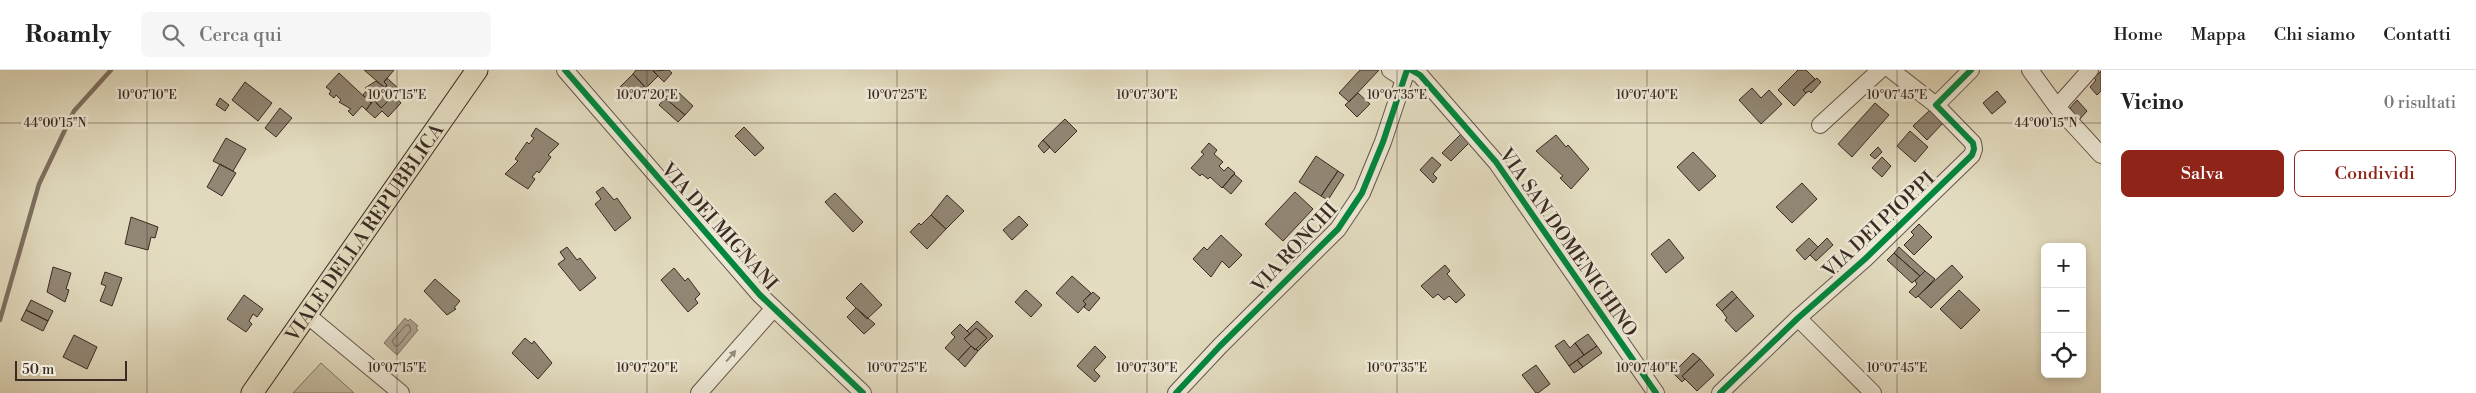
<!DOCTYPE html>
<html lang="it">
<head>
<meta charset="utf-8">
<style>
  body { margin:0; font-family:"Libre Bodoni",serif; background:#f6f6f6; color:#222 }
  .controls { position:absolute; right:15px; bottom:15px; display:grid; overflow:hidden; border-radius:8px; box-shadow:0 2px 8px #0003 }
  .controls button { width:45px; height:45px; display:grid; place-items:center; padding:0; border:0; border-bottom:1px solid #e0e0e0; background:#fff; color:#222; font:25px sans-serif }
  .scale { position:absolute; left:15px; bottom:12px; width:112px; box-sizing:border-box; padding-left:5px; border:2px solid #3b2a23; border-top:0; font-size:14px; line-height:18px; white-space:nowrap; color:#3b2a23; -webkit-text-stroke:4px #ede8d6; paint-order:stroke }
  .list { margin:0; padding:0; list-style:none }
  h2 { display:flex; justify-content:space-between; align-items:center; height:65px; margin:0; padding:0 20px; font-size:21px }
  h2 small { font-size:16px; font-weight:400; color:#767676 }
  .actions { display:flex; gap:10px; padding:15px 20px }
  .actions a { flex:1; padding:11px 0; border:1px solid #8f2418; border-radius:8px; text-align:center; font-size:18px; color:#8f2418 }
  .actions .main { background:#8f2418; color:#fff }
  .icon { flex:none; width:28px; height:28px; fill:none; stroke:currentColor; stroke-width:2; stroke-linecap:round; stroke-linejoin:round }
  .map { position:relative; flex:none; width:2101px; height:323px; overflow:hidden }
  header { display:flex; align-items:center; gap:30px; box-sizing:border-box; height:70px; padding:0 25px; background:#fff; border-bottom:1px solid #e0e0e0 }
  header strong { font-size:24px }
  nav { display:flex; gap:28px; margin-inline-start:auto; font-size:18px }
  .search { width:350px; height:45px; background:#f6f6f6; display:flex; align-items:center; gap:12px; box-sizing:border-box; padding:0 18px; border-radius:8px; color:#767676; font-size:19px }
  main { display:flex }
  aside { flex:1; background:#fff }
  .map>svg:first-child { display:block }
</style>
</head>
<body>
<header>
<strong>Roamly</strong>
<div class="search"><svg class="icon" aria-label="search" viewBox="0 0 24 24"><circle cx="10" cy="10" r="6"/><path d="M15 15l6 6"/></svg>Cerca qui</div>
<nav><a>Home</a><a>Mappa</a><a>Chi siamo</a><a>Contatti</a></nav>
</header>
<main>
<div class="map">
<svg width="2101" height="323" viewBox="0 0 2101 323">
  <rect width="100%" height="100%" fill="#e3dcc0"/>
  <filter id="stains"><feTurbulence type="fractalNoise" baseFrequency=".004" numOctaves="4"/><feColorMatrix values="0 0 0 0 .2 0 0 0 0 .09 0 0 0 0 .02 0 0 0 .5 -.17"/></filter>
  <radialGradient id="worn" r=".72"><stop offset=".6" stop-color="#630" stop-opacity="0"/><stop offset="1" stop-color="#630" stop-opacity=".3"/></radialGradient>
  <path fill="#c6bea5" stroke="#807464" d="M321 293 354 323H293Z"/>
  <path fill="#aa9f8b" stroke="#7e7061" d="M405 248 408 251 410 249 418 256 416 258 418 260 397 285 384 273Z"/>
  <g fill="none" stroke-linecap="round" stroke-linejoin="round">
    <path stroke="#726457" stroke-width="1" d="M409 255 411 260 398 276H395L392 271 405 256Z"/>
    <path stroke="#7e7061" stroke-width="4.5" d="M0 250 39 114 74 41 111 0"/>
  </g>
  <path fill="#928775" stroke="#3b2a23" d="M364 0H394L384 12 387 15 385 18Z
    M636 0H653L658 6 646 18 633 4Z
    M669 0 672 3 664 12 653 1Z
    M1360 0H1379L1349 32 1339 23Z
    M1798 0H1806L1815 9 1803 20 1806 23 1794 36 1778 20Z
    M2101 1V21L2097 25 2090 17 2096 10 2094 8Z
    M339 3 371 33 366 40 362 36 353 46 348 41 351 39 339 32 341 30 336 25 334 28 329 24 331 21 326 17Z
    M633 4 644 16 631 29 619 18Z
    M387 8 400 20 395 26 401 33 388 47 382 41 375 48 366 40 374 30 381 38 391 28 383 21 387 15 384 12Z
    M1817 8 1821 12 1811 23 1809 21 1806 23 1803 20Z
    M376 11 385 18 383 21 391 28 381 38 374 30 371 33 363 25 367 20 365 18Z
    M245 12 272 33 258 51 232 30Z
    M674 18 693 36 685 45 665 28Z
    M1752 18 1761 28 1769 20 1782 34 1761 54 1739 30Z
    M1997 21 2006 32 1992 44 1983 33Z
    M1358 23 1370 34 1357 47 1345 35Z
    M220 28 229 35 225 41 216 35Z
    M665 28 685 45 678 52 659 35Z
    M2077 30 2087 41 2079 50 2070 38Z
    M1875 33 1889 45 1852 87 1838 74Z
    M280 38 292 48 276 67 265 58Z
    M1930 40 1943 53 1927 70 1913 56Z
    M1065 49 1077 61 1055 83 1043 70Z
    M744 57 764 78 755 86 735 66Z
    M536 58 559 74 548 85 551 87 539 103 537 101 532 107 535 109 528 119 505 104 518 91 515 89 527 72 529 74 534 68 531 66Z
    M1910 61 1928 77 1915 92 1897 76Z
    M1461 64 1469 73 1451 91 1442 83Z
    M1556 65 1566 77 1568 75 1589 99 1571 119 1560 108 1563 106 1536 81Z
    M226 68 246 79 233 101 213 91Z
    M1043 70 1050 77 1044 83 1038 76Z
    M1209 73 1217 80 1214 84 1223 92 1219 96 1224 101 1228 97 1235 103 1222 118 1210 107 1208 109 1202 104 1200 106 1191 98 1204 84 1201 82Z
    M1878 77 1882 82 1875 89 1870 85Z
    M1693 82 1716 106 1699 121 1677 97Z
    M1316 86 1338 101 1321 126 1299 112Z
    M1432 87 1441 95 1433 104 1437 108 1433 113 1420 100Z
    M1882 87 1891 96 1882 107 1872 98Z
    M220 94 236 103 222 126 207 117Z
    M1338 101 1344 105 1328 130 1321 126Z
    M1234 104 1242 111 1231 124 1223 117Z
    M1802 113 1817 129 1792 153 1776 137Z
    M603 117 614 130 617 128 631 148 615 161 595 134 601 129 596 122Z
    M1295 122 1313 139 1283 171 1265 154Z
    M835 123 863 152 853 162 825 132Z
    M947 125 964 141 946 159 931 145Z
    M931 145 946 159 927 179 910 162 919 153 921 155Z
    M1019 146 1028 155 1012 170 1003 160Z
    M131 147 158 157 155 168 151 167 148 180 125 174Z
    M1919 154 1932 167 1914 185 1904 175 1914 165 1911 162Z
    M1221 165 1242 185 1229 198 1222 191 1211 207 1193 189 1204 177 1207 180Z
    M1809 168 1818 177 1805 190 1796 180Z
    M1827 168 1833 175 1816 191 1810 185Z
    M1669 169 1684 188 1666 203 1651 184Z
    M567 177 577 190 580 188 596 208 580 221 558 194 565 189 560 182Z
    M1899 177 1925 201 1920 206 1894 183Z
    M1894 183 1920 206 1912 213 1887 190Z
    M1445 195 1450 201 1447 204 1465 225 1456 233 1449 226 1444 230 1438 224 1433 228 1421 216Z
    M1952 195 1963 207 1931 238 1918 226Z
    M53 197 71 203 66 219 69 220 65 232 47 222Z
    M674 198 685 211 688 208 700 224 695 229 698 233 688 242 661 210Z
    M1925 201 1935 209 1916 228 1909 222 1917 214 1915 211Z
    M105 202 122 208 112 236 100 231 106 216 101 214Z
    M1072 206 1091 223 1083 231 1086 234 1078 243 1056 223Z
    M435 209 460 231 454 238 456 239 447 245 424 221Z
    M861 213 882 235 867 249 846 228Z
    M1026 220 1042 235 1031 247 1015 232Z
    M1959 220 1980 240 1961 259 1940 239Z
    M1732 221 1737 227 1722 241 1716 235Z
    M1093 222 1100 228 1089 241 1084 237 1086 234 1083 231Z
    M244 225 263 239 257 247 253 244 249 251 252 254 246 262 227 249Z
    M1737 227 1754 246 1736 262 1725 250 1727 248 1722 241Z
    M31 230 53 241 48 251 26 240Z
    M856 238 875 254 864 264 847 247Z
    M26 240 48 251 43 261 21 250Z
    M977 251 993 266 978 281 976 279 987 268 976 258 970 264 967 261Z
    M960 254 970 264 964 269 971 276 958 290 945 278 955 267 951 263Z
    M976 258 987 268 975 280 964 269Z
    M1588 264 1597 276 1584 285 1575 273Z
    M74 265 97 277 87 299 63 287Z
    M525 268 532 274 534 271 552 293 538 309 512 283Z
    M1564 270 1570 278 1575 273 1584 285 1569 296 1555 276Z
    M971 276 978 281 965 297 958 290Z
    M1095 276 1106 287 1094 300 1100 306 1095 312 1077 296Z
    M1597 276 1602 283 1583 297 1577 290Z
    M1693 283 1700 289 1682 306 1685 309 1682 312 1673 303Z
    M1700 289 1714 305 1697 321 1682 306Z
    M1577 290 1583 297 1574 303 1569 296Z
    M1536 295 1550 314 1538 323H1536L1522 305Z"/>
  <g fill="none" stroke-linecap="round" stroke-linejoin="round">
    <g stroke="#65564a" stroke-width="18">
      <path id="minor" d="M565 0 760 225 863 323
        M1390 0 1404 9
        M1411 0 1420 5 1496 92 1656 323
        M1891 0 1936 35
        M2030 0 2057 37 2101 85
        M2057 37 2090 0
        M1820 55 1880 0
        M307 245 401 323
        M1798 248 1873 323
        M699 323 774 238
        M1176 323 1220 276 1338 159 1362 123 1383 72 1407 0
        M1720 323 1798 248 1865 189 1972 85 1974 79 1973 73 1936 35 1971 0"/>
    </g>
    <g stroke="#3b2a23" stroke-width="23">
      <g id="major">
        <path id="s1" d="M252 323 477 0"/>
      </g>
    </g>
    <use href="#minor" stroke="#ede8d6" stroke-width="16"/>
    <use href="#major" stroke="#e3dcc0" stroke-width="21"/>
    <g stroke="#ede8d6" stroke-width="9">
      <path id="cycleway" d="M565 0 760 225 863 323
        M1411 0 1420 5 1496 92 1656 323
        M1176 323 1220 276 1338 159 1362 123 1383 72 1407 0
        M1720 323 1798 248 1865 189 1972 85 1974 79 1973 73 1936 35 1971 0"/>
    </g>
    <use href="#cycleway" stroke="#00873e" stroke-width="6"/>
  </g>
  <defs><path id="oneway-solid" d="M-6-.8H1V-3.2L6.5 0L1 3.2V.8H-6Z" transform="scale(1.25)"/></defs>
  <use fill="#94897c" href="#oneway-solid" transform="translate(731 286) rotate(-49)"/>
  <path fill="none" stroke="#3b2a23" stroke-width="1" stroke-opacity="0.45" d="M147 0V323M397 0V323M647 0V323M897 0V323M1147 0V323M1397 0V323M1647 0V323M1897 0V323M0 53H2101"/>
  <g text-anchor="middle" stroke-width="5" stroke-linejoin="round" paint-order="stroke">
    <g font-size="19" fill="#3b2a23" stroke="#ede8d6">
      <text transform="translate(1878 154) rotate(-43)" y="7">VIA DEI PIOPPI</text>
      <text transform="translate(720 156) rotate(48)" y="7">VIA DEI MIGNANI</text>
      <text dy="7" stroke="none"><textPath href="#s1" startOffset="196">VIALE DELLA REPUBBLICA</textPath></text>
      <text transform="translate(1569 172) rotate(55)" y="7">VIA SAN DOMENICHINO</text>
      <text transform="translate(1294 177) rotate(-47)" y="7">VIA RONCHI</text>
    </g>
  </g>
  <g font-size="12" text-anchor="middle" fill="#3b2a23" stroke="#ede8d6" stroke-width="5" stroke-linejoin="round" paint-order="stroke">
    <text x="147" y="29">10°07'10"E</text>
    <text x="397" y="29">10°07'15"E</text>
    <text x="647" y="29">10°07'20"E</text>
    <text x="897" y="29">10°07'25"E</text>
    <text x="1147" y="29">10°07'30"E</text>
    <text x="1397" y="29">10°07'35"E</text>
    <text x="1647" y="29">10°07'40"E</text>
    <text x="1897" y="29">10°07'45"E</text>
    <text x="55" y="57">44°00'15"N</text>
    <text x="2046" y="57">44°00'15"N</text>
    <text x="397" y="302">10°07'15"E</text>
    <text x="647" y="302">10°07'20"E</text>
    <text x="897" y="302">10°07'25"E</text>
    <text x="1147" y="302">10°07'30"E</text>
    <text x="1397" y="302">10°07'35"E</text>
    <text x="1647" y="302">10°07'40"E</text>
    <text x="1897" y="302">10°07'45"E</text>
  </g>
  <rect width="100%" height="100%" filter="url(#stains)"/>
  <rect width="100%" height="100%" fill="url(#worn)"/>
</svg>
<div class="controls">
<button>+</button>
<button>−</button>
<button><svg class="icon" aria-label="locate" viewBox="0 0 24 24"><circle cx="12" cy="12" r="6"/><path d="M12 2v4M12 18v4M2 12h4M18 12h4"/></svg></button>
</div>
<div class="scale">50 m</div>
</div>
<aside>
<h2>Vicino<small>0 risultati</small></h2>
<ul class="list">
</ul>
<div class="actions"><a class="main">Salva</a><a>Condividi</a></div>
</aside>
</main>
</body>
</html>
